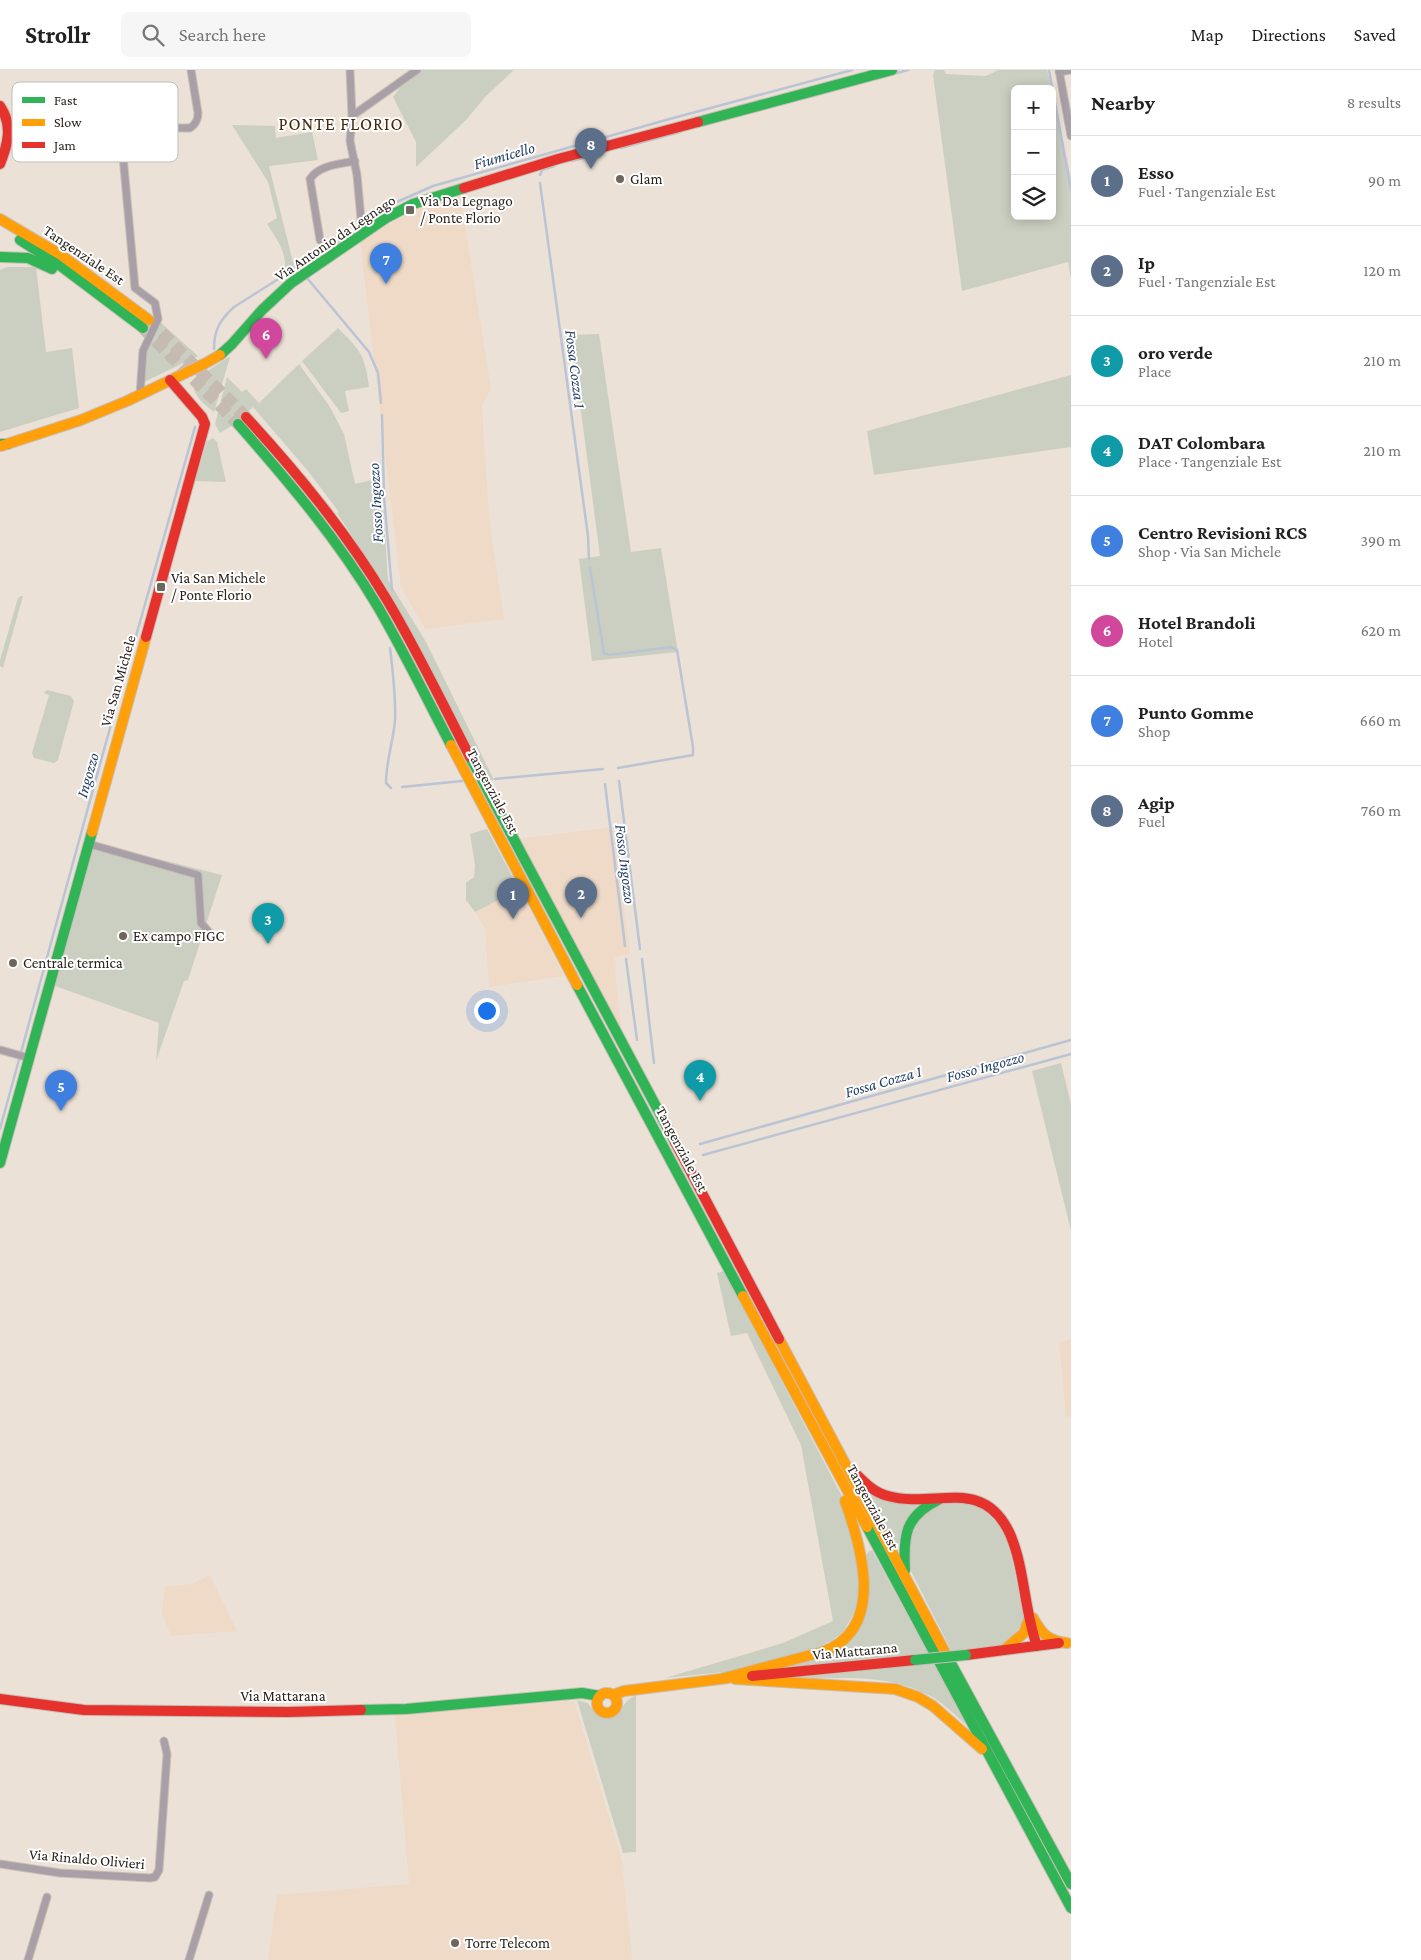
<!DOCTYPE html>
<html lang="en">
<head>
<meta charset="utf-8">
<style>
  body { margin:0; font-family:"Crimson Pro",serif; background:#f6f6f6; color:#222 }
  .controls { position:absolute; right:15px; top:15px; display:grid; overflow:hidden; border-radius:8px; box-shadow:0 2px 12px #0003 }
  .controls button { width:45px; height:45px; display:grid; place-items:center; padding:0; border:0; border-bottom:1px solid #e0e0e0; background:#fff; color:#222; font:25px sans-serif }
  .you { position:absolute; left:486px; top:940px; width:18px; height:18px; margin:-12px; border:4px solid #fff; border-radius:50%; background:#1a73e8; box-shadow:0 0 0 8px #1a73e833 }
  .badge { display:grid; place-items:center; width:32px; height:32px; border-radius:50%; background:#2563eb; color:#fff; font-size:16px; font-weight:700 }
  .pin { position:absolute; translate:-50% -41px; filter:drop-shadow(0 1px 2px #0008) }
  .pin::after { content:''; position:absolute; top:26px; width:18px; height:15px; background:inherit; clip-path:polygon(0 0,100% 0,50% 100%) }
  .list { margin:0; padding:0; list-style:none }
  h2 { display:flex; justify-content:space-between; align-items:center; height:65px; margin:0; padding:0 20px; font-size:21px }
  h2 small { font-size:16px; font-weight:400; color:#767676 }
  .list li { display:grid; grid-template-columns:32px 1fr auto; gap:15px; align-items:center; box-sizing:border-box; height:90px; padding:0 20px; border-top:1px solid #e0e0e0 }
  .list b { display:block; font-size:19px; white-space:nowrap }
  .list p { margin:0; font-size:16px; white-space:nowrap; color:#767676 }
  .list em { font-size:16px; font-style:normal; color:#767676 }
  .icon { flex:none; width:28px; height:28px; fill:none; stroke:currentColor; stroke-width:2; stroke-linecap:round; stroke-linejoin:round }
  .map { position:relative; flex:none; width:1071px; height:1890px; overflow:hidden }
  header { display:flex; align-items:center; gap:30px; box-sizing:border-box; height:70px; padding:0 25px; background:#fff; border-bottom:1px solid #e0e0e0 }
  header strong { font-size:24px }
  nav { display:flex; gap:28px; margin-inline-start:auto; font-size:18px }
  .search { width:350px; height:45px; background:#f6f6f6; display:flex; align-items:center; gap:12px; box-sizing:border-box; padding:0 18px; border-radius:8px; color:#767676; font-size:19px }
  main { display:flex }
  aside { flex:1; background:#fff }
  .map>svg:first-child { display:block }
</style>
</head>
<body>
<header>
<strong>Strollr</strong>
<div class="search"><svg class="icon" aria-label="search" viewBox="0 0 24 24"><circle cx="10" cy="10" r="6"/><path d="M15 15l6 6"/></svg>Search here</div>
<nav><a>Map</a><a>Directions</a><a>Saved</a></nav>
</header>
<main>
<div class="map">
<svg width="1071" height="1890" viewBox="0 0 1071 1890">
  <rect width="100%" height="100%" fill="#ece1d6"/>
  <path fill="#eedac7" d="M460 124 491 319 482 334 484 374 490 456 504 549 425 559 401 517 360 172 415 139Z
    M614 757 630 884 614 887 622 966 517 769Z
    M519 819 564 906 489 917 485 858 475 842Z
    M1071 1269V1346L1066 1347 1059 1272Z
    M210 1505 237 1561 171 1566 162 1544 165 1517 192 1514Z
    M574 1631 622 1791 632 1890H268L277 1825 409 1814 395 1645Z"/>
  <path fill="#cacfc1" d="M413 0H514L485 27 466 50 416 97V72L393 27Z
    M935 0H944L946 4 986 6 998 0H1047L1052 19H1015V146H1052V20L1071 109V209L1068 192 962 221 933 5Z
    M232 55 275 56 276 68 312 62 318 90 269 96 295 200 285 207C287 183 280 174 267 154L277 148 268 112Z
    M7 197H36L46 282 72 278 79 338 0 362V200Z
    M159 251 198 286 144 312 145 283Z
    M338 258C360 280 365 285 369 317L345 321 349 341 341 343 302 291Z
    M599 264 631 482 661 478 678 582 592 591 579 489 600 486 571 265Z
    M229 287H230L214 342C205 335 194 327 193 314L201 305Z
    M299 294 330 337 344 364 355 414 381 408 388 510 426 572 494 710H489L387 518 337 443 339 442 308 401 253 337 233 355 220 363 215 354 227 307 242 322 246 319 259 333Z
    M1071 305V377L874 405 867 361Z
    M213 368 217 372 226 412 195 411 207 371Z
    M21 526H23L3 598 0 596V590L18 528Z
    M47 620 71 626 74 631 58 690 54 693 34 688 32 683 49 625 44 623Z
    M487 759 519 819 475 842 466 830V813L474 807 475 795 470 764Z
    M95 773 222 805 188 910 184 911 156 991 159 953 55 916 89 774Z
    M1061 993 1071 1034V1161L1032 1001Z
    M724 1201 847 1436 859 1507 857 1538 843 1562 831 1571 810 1581 743 1600 665 1608 783 1573 833 1551 801 1375 747 1263 731 1266 717 1203Z
    M872 1425 918 1434 898 1474H894L870 1429Z
    M956 1430 984 1438 1004 1462 1012 1489 1025 1553 1004 1574 952 1582 909 1497 907 1473 919 1447 939 1433Z
    M872 1480 928 1583 780 1598 855 1562 866 1487 868 1482Z
    M935 1593 966 1655C953 1643 942 1631 926 1624 885 1602 831 1609 785 1609Z
    M636 1624V1782L623 1783 577 1630 588 1633 593 1640 604 1647 617 1644 627 1631Z"/>
  <g fill="none" stroke-linecap="round" stroke-linejoin="round">
    <path stroke="#bac4d5" stroke-width="2.5" d="M1049 0 1071 120
      M893 4 908 0
      M621 78 680 62
      M571 91 603 83
      M540 105 542 100 554 96
      M540 113 588 466 589 489
      M307 208 369 282 378 303 381 333
      M214 279C214 260 220 250 234 237L356 160 368 148 390 135 433 116 666 50 852 0
      M382 345 384 427 392 520
      M590 498 604 583 609 585 671 577 677 580 693 677V685L618 698
      M390 578C393 602 396 627 395 651 393 672 386 692 386 713L391 718
      M495 709 603 699
      M619 711 640 879
      M605 714 625 876
      M402 717 462 711
      M626 889 637 970
      M642 889 654 993
      M0 1059 105 676 195 357
      M700 1074 1071 970
      M703 1085 1071 984"/>
    <path stroke="#c5bbb1" stroke-width="12" stroke-dasharray="12 6" stroke-linecap="butt" d="M149 250 246 347
      M143 258 238 354"/>
    <g stroke="#c7bfb6" stroke-width="9">
      <path id="street" d="M350 0 352 46 350 71 357 105 361 149 364 162
        M1059 0 1071 66
        M1059 2 1071 0
        M352 46 417 0
        M320 170 310 109C319 95 340 94 355 91
        M140 325 143 281 158 249 155 233 135 218 121 64C137 54 170 58 190 58 196 54 198 50 198 43L191 0
        M89 774 198 805 201 853 209 862
        M1 980 29 988
        M0 1794 60 1803 150 1808 155 1807 159 1800 167 1684 164 1671
        M28 1890 47 1827
        M189 1890 209 1825"/>
    </g>
    <g stroke="#c7bfb6" stroke-width="12">
      <path id="fast" d="M698 52 892 0
        M20 170 58 194 143 258
        M0 187 28 188 52 199
        M220 285 232 274 262 240 291 213 386 148 413 134 464 118
        M238 354C289 412 339 471 378 537 404 582 427 629 451 675
        M0 374H8
        M470 687 675 1072
        M577 915 743 1226
        M0 1093 92 762
        M867 1457 1071 1838
        M905 1500C903 1466 905 1446 938 1430
        M947 1586 1071 1814
        M361 1640 406 1639 582 1623 600 1626"/>
    </g>
    <g stroke="#c7bfb6" stroke-width="12">
      <path id="slow" d="M0 149 61 185 149 250
        M1 376 81 350 127 331 204 294 220 285
        M451 675 577 915
        M92 762 146 567
        M743 1226 867 1457
        M779 1269 947 1586
        M1033 1548C1042 1564 1048 1571 1067 1573
        M1004 1580 1024 1563 1029 1549
        M720 1609 822 1582C886 1559 862 1479 845 1431
        M735 1609 895 1619 918 1627 933 1636 982 1679
        M597 1633a10 10 0 1 1 20 0a10 10 0 1 1-20 0Z
        M613 1625 624 1621 728 1608"/>
    </g>
    <g stroke="#c7bfb6" stroke-width="12">
      <path id="jam" d="M0 36C13 55 8 74 0 94
        M464 118 558 89 698 52
        M246 347C298 404 347 463 387 530 417 580 443 635 470 687
        M146 567 205 354 202 347 170 310
        M675 1072 779 1269
        M857 1405C866 1414 875 1423 888 1426 935 1439 983 1405 1010 1464 1025 1499 1024 1540 1037 1576
        M966 1585 1059 1573
        M752 1606 915 1590
        M0 1629 84 1640 288 1642 361 1640"/>
    </g>
    <use href="#street" stroke="#a9a0a7" stroke-width="7"/>
    <use href="#fast" stroke="#30b455" stroke-width="10"/>
    <use href="#slow" stroke="#ff9f0a" stroke-width="10"/>
    <use href="#jam" stroke="#e5322d" stroke-width="10"/>
    <g stroke="#c7bfb6" stroke-width="12" stroke-linecap="butt">
      <path id="fast-bridge" d="M915 1590 966 1585"/>
    </g>
    <use href="#fast-bridge" stroke="#30b455" stroke-width="10"/>
  </g>
  <g fill="#6e655c" stroke="#fff" stroke-width="2">
    <circle cx="620" cy="109" r="5"/>
    <rect x="405" y="135" width="10" height="10" rx="2.5"/>
    <rect x="156" y="512" width="10" height="10" rx="2.5"/>
    <circle cx="123" cy="866" r="5"/>
    <circle cx="13" cy="893" r="5"/>
    <circle cx="455" cy="1873" r="5"/>
  </g>
  <g text-anchor="middle" stroke-width="4" stroke-linejoin="round" paint-order="stroke">
    <g font-size="15" fill="#2a221b" stroke="#fff" text-anchor="start">
      <text x="630" y="114">Glam</text>
      <text x="420" y="136">Via Da Legnago<tspan x="420" dy="17">/ Ponte Florio</tspan></text>
      <text x="171" y="513">Via San Michele<tspan x="171" dy="17">/ Ponte Florio</tspan></text>
      <text x="133" y="871">Ex campo FIGC</text>
      <text x="23" y="898">Centrale termica</text>
      <text x="465" y="1878">Torre Telecom</text>
    </g>
    <g font-size="15" fill="#2a221b" stroke="#fff">
      <text transform="translate(335 168) rotate(-34)" y="5">Via Antonio da Legnago</text>
      <text transform="translate(84 185) rotate(34)" y="5">Tangenziale Est</text>
      <text transform="translate(118 611) rotate(-74)" y="5">Via San Michele</text>
      <text transform="translate(493 721) rotate(62)" y="5">Tangenziale Est</text>
      <text transform="translate(682 1079) rotate(62)" y="5">Tangenziale Est</text>
      <text transform="translate(873 1437) rotate(62)" y="5">Tangenziale Est</text>
      <text transform="translate(855 1581) rotate(-5)" y="5">Via Mattarana</text>
      <text x="283" y="1631">Via Mattarana</text>
      <text transform="translate(87 1789) rotate(5)" y="5">Via Rinaldo Olivieri</text>
    </g>
    <g font-size="16" font-style="italic" fill="#223f65" stroke="#fff">
      <text transform="translate(504 85) rotate(-16)" y="6">Fiumicello</text>
      <text transform="translate(576 299) rotate(83)" y="6">Fossa Cozza 1</text>
      <text transform="translate(375 433) rotate(-93)" y="6">Fosso Ingozzo</text>
      <text transform="translate(87 705) rotate(-74)" y="6">Ingozzo</text>
      <text transform="translate(626 794) rotate(83)" y="6">Fosso Ingozzo</text>
      <text transform="translate(985 996) rotate(-15)" y="6">Fosso Ingozzo</text>
      <text transform="translate(883 1011) rotate(-16)" y="6">Fossa Cozza 1</text>
    </g>
    <g font-size="18" letter-spacing="1" fill="#46290b" stroke="#fff">
      <text x="341" y="60">PONTE FLORIO</text>
    </g>
  </g>
  <rect x="12" y="12" width="166" height="80" rx="8" fill="#fff" stroke="#bfbdbb" stroke-width="1"/>
  <rect x="22" y="27" width="23" height="6" fill="#30b455"/>
  <rect x="22" y="49" width="23" height="7" fill="#ff9f0a"/>
  <rect x="22" y="72" width="23" height="6" fill="#e5322d"/>
  <g font-size="14" fill="#2a221b">
    <text x="54" y="35">Fast</text>
    <text x="54" y="57">Slow</text>
    <text x="54" y="80">Jam</text>
  </g>
</svg>
<div class="controls">
<button>+</button>
<button>−</button>
<button><svg class="icon" aria-label="layers" viewBox="0 0 24 24"><path d="M12 4l9 5-9 5-9-5zM3 14l9 5 9-5"/></svg></button>
</div>
<div class="you"></div>
<div class="pin badge" style="left:513px;top:849px;background:#5c6f8a">1</div>
<div class="pin badge" style="left:581px;top:848px;background:#5c6f8a">2</div>
<div class="pin badge" style="left:268px;top:874px;background:#0f9aa8">3</div>
<div class="pin badge" style="left:700px;top:1031px;background:#0f9aa8">4</div>
<div class="pin badge" style="left:61px;top:1041px;background:#3f7fe0">5</div>
<div class="pin badge" style="left:266px;top:289px;background:#d1479c">6</div>
<div class="pin badge" style="left:386px;top:214px;background:#3f7fe0">7</div>
<div class="pin badge" style="left:591px;top:99px;background:#5c6f8a">8</div>
</div>
<aside>
<h2>Nearby<small>8 results</small></h2>
<ul class="list">
<li><span class="badge" style="background:#5c6f8a">1</span><div><b>Esso</b><p>Fuel · Tangenziale Est</p></div><em>90 m</em></li>
<li><span class="badge" style="background:#5c6f8a">2</span><div><b>Ip</b><p>Fuel · Tangenziale Est</p></div><em>120 m</em></li>
<li><span class="badge" style="background:#0f9aa8">3</span><div><b>oro verde</b><p>Place</p></div><em>210 m</em></li>
<li><span class="badge" style="background:#0f9aa8">4</span><div><b>DAT Colombara</b><p>Place · Tangenziale Est</p></div><em>210 m</em></li>
<li><span class="badge" style="background:#3f7fe0">5</span><div><b>Centro Revisioni RCS</b><p>Shop · Via San Michele</p></div><em>390 m</em></li>
<li><span class="badge" style="background:#d1479c">6</span><div><b>Hotel Brandoli</b><p>Hotel</p></div><em>620 m</em></li>
<li><span class="badge" style="background:#3f7fe0">7</span><div><b>Punto Gomme</b><p>Shop</p></div><em>660 m</em></li>
<li><span class="badge" style="background:#5c6f8a">8</span><div><b>Agip</b><p>Fuel</p></div><em>760 m</em></li>
</ul>
</aside>
</main>
</body>
</html>
